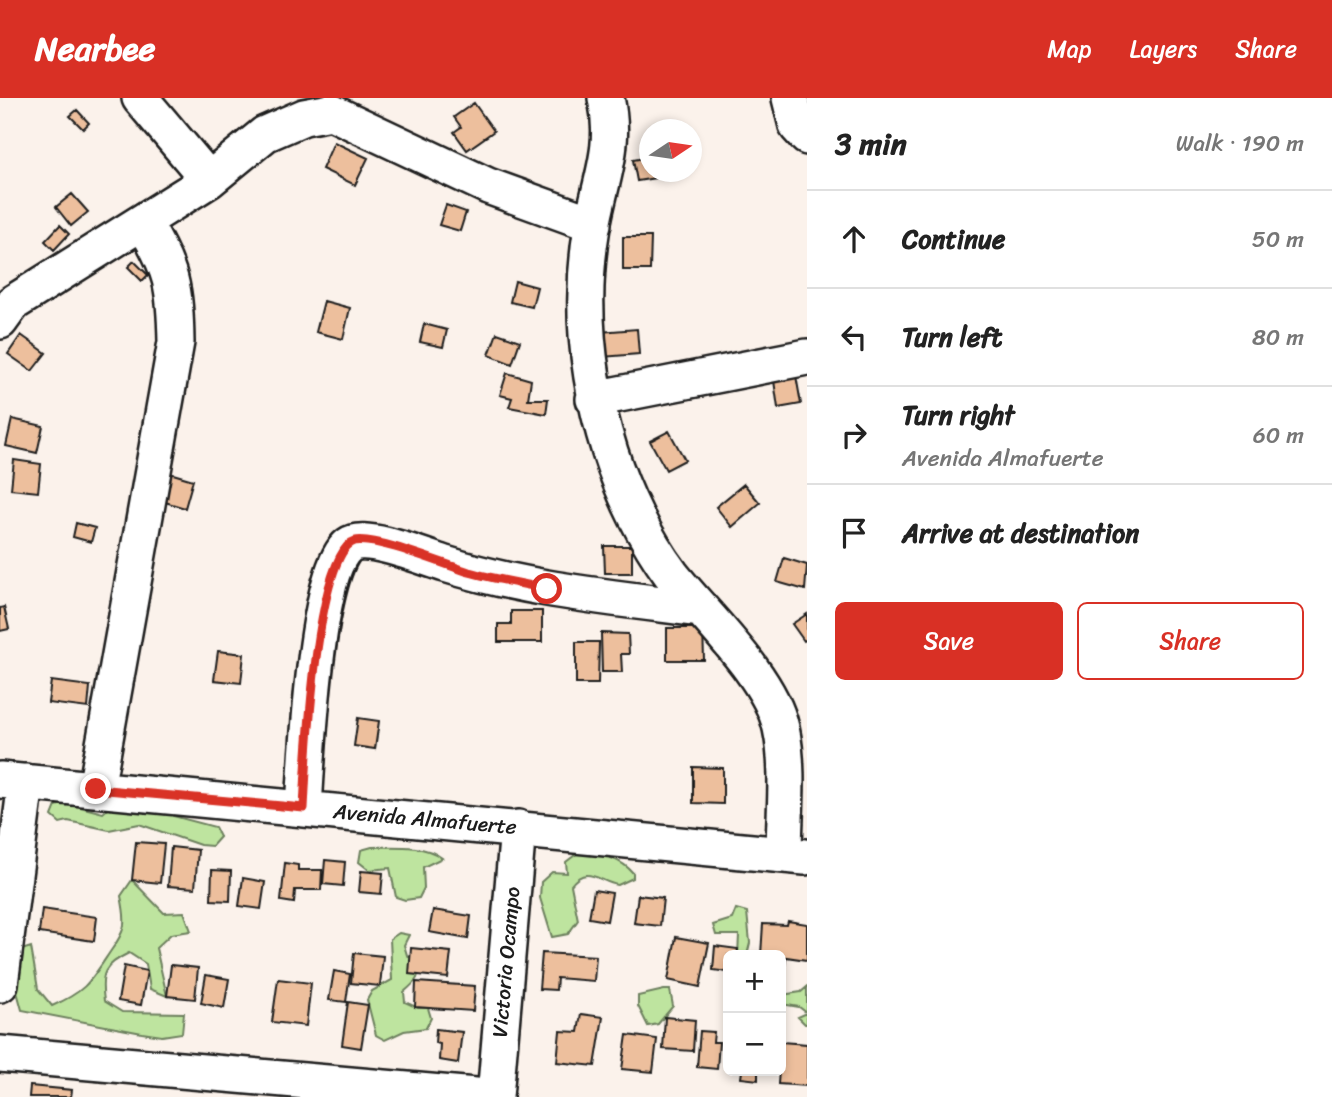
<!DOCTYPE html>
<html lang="en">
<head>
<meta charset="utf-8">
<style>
  body { margin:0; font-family:Sriracha,sans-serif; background:#f6f6f6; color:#222 }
  .controls { position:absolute; right:21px; bottom:21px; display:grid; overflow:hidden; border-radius:10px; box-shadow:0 4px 10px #0003 }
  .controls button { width:63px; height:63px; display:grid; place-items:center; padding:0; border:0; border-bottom:2px solid #e0e0e0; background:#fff; color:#222; font:35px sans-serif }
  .compass { position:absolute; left:639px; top:21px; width:63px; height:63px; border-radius:50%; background:#fff; box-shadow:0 4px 10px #0003; rotate:77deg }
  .stop { position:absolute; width:21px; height:21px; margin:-16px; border:5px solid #d93025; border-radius:50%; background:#fff }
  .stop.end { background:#d93025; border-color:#fff; box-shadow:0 2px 7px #0008 }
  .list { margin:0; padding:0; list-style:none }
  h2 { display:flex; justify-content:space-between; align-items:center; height:91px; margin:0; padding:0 28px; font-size:30px }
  h2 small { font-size:23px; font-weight:400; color:#767676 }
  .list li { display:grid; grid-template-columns:46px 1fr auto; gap:21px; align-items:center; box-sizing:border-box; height:98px; padding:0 28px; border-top:2px solid #e0e0e0 }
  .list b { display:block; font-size:26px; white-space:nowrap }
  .list p { margin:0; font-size:23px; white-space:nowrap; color:#767676 }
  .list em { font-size:23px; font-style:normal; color:#767676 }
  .actions { display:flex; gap:14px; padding:21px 28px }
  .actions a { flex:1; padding:16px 0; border:2px solid #d93025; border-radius:10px; text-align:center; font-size:24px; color:#d93025 }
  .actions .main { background:#d93025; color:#fff }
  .icon { flex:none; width:38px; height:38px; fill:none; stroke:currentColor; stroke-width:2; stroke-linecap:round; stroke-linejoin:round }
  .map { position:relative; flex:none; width:807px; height:999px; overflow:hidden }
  header { display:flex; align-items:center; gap:42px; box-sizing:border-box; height:98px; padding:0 35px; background:#d93025; color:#fff }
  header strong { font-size:33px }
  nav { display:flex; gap:38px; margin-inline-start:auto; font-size:24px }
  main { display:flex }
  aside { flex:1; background:#fff }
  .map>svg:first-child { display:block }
</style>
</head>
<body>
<header>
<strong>Nearbee</strong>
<nav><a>Map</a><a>Layers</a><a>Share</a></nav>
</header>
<main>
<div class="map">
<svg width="807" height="999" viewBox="0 0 807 999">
  <rect width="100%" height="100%" fill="#fbf2eb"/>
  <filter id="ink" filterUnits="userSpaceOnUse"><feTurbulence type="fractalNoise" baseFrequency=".0143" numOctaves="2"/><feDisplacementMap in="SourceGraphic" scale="14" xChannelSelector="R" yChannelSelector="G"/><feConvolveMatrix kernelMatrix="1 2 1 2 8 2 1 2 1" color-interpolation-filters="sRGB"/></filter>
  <g filter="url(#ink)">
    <path fill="#bee49f" stroke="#6d805e" stroke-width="2" d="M158 690 173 718 215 729 220 739 212 748 200 747 139 726 109 732 68 723 60 725 52 718 56 708 65 705 103 715 111 708Z
      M372 749C394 749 424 746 442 760L423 769 424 790 419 800 405 802 396 799 390 770 369 772 359 764 361 752Z
      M579 754C598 755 620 759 633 775V780L618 787C599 784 587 766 571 787L578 822 568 836 552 839 540 800 541 784 552 774 567 775 566 764Z
      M132 782 164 815 184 814 191 833 171 836 156 850 167 898 150 891 146 866 129 855C104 867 100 875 104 903L122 914 184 915 182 935 162 938 142 935 22 912 12 875V855L31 849 38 891 52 908C86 893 90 884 110 854 126 832 127 826 121 798Z
      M736 811 747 814 750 845 747 857H738L739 837H716L713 827 732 821Z
      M399 835 409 837 404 847 407 857 417 863C422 878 416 884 404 894L405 904 418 910H428L431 920 426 930 404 933 385 942 376 937 367 902 372 893 392 882 390 841Z
      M807 889V926H805L798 919 807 915 799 909 781 906V897L801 894Z
      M664 892H670L673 908 658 926 648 928 638 908V898Z"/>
    <path fill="#edbf9d" stroke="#1c1c1c" stroke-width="2" d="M474 5 494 33 467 52 454 34 461 29 454 19Z
      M77 12 89 25 83 31 70 18Z
      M334 44 368 60 355 87 322 71Z
      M650 59V74H668V78L637 83 633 62Z
      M72 96 88 114 71 128 56 109Z
      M446 107 466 114 460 133 439 127Z
      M60 127 69 136 54 152 45 143Z
      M623 139H651L650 172H623Z
      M134 163 148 177 142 183 128 169Z
      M515 183 537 189 532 209 510 204Z
      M324 203 350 210 343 241 316 234Z
      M424 226 447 232 443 249 420 244Z
      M637 231 639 256 602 259 600 234Z
      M497 235 520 243 512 266 489 257Z
      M21 237 46 255 32 273 8 256Z
      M795 272 801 306 778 310 773 276Z
      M507 275 531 282 528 301H548L546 316 509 309 512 300 500 297Z
      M12 321 43 328 37 355 6 348Z
      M669 333 685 362 666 372 650 343Z
      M14 362 41 366 38 394 11 391Z
      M163 373 193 382 185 410 155 401Z
      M744 386 760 405 732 429 716 409Z
      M76 425 95 430 91 444 73 439Z
      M604 448H632V475H605Z
      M784 460 807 467 805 492 777 484Z
      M4 509 9 531 0 533V510Z
      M511 513H542V544H498V526H511Z
      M807 516V541L804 543 792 526Z
      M667 530H703L704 562H667Z
      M601 535 628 536 629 556H621L622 574H602Z
      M576 544H599L598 586H576Z
      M218 553 244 556 241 585 214 582Z
      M51 583 90 588 88 610 48 605Z
      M358 620 379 623 375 651 354 648Z
      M693 669 723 670V706L693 705Z
      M136 744 164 746 160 785 132 782Z
      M171 749 198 752 195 790 168 788Z
      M325 762 345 764 343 788 323 786Z
      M285 765 298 767V772H322L321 792H295L294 805 281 803Z
      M212 772 231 773 230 803 211 802Z
      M361 773 383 775 381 796 359 794Z
      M243 780 265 784 261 811 239 808Z
      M594 792 612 795 607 823 589 820Z
      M638 797 663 800 660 828 634 825Z
      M42 811 97 819 94 843 39 835Z
      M433 812 471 818 468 841 429 834Z
      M788 823 807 826V862L786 859 785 868H781V857H761L763 826 787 827Z
      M676 839 709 845 700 889 668 882Z
      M715 848 738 851 737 857H728V874L713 872Z
      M411 850 451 854 448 880 409 876Z
      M354 855 383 858 380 888 351 885Z
      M542 855 596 858 594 883 557 880 556 892 539 891Z
      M171 867 198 870 195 901 167 898Z
      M124 868 147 873 141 907 118 903Z
      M334 873 350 876 346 904 329 902Z
      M206 877 229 881 224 910 201 905Z
      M278 881 311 885 306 928 272 924Z
      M416 884 475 888 473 913 415 909Z
      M348 904 368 907 361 950 342 947Z
      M581 916 603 919 595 968 557 964 560 933 578 934Z
      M665 919 695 922 693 953 663 951Z
      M436 931 462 934 458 965 439 962 440 946 435 945Z
      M700 933 714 934 713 944H719L717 971 697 969Z
      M627 937 657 941 653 974 622 971Z
      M781 944 807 946V988L778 986Z
      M742 973H758V982L741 980Z
      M30 988 72 992 71 999H29Z"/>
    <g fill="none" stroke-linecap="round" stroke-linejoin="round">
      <g stroke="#1c1c1c" stroke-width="40">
        <path id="minor" d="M140 0 209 82
          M606 0C617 50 600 82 592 129 579 205 587 281 610 354 623 395 645 441 671 476 704 518 770 578 781 630 790 671 784 716 784 757
          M790 0 797 28 807 39
          M0 223 13 205 209 82 265 36 304 19 331 14 488 88 593 126
          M594 301 807 259
          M0 682 805 759
          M96 691 176 244C175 188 172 172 143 124
          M304 710C307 663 315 473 349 447 364 435 426 460 445 466 528 492 615 500 701 511
          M0 886 26 684
          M0 956 487 999
          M495 999 518 730"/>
      </g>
      <use href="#minor" stroke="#fff" stroke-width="35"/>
    </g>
  </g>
  <g fill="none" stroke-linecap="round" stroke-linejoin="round" filter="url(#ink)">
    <path stroke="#d93025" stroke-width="9" d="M96 691 304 710C306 670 315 454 355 443 375 438 446 467 469 474 494 481 521 485 547 491"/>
  </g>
  <g text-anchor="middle" stroke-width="5" stroke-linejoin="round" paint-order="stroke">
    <g font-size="21" fill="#1c1c1c" stroke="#fff">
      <text transform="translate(425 721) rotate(5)" y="7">Avenida Almafuerte</text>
      <text transform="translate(506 864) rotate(-85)" y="7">Victoria Ocampo</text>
    </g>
  </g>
</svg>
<div class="controls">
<button>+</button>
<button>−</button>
</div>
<svg class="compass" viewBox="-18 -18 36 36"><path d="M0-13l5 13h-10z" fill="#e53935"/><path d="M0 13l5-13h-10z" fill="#767676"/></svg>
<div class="stop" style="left:547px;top:491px"></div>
<div class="stop end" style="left:96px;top:691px"></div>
</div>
<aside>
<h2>3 min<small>Walk · 190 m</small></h2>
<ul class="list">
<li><svg class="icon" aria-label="ahead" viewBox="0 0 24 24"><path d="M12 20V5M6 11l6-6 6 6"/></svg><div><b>Continue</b></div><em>50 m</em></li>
<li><svg class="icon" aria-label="left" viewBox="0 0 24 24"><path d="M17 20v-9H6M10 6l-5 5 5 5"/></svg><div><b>Turn left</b></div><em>80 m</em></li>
<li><svg class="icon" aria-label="right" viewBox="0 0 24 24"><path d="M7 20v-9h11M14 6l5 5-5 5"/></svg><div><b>Turn right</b><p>Avenida Almafuerte</p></div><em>60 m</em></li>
<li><svg class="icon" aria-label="arrive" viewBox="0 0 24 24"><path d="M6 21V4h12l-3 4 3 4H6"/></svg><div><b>Arrive at destination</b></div></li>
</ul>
<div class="actions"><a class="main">Save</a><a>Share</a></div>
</aside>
</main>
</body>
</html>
